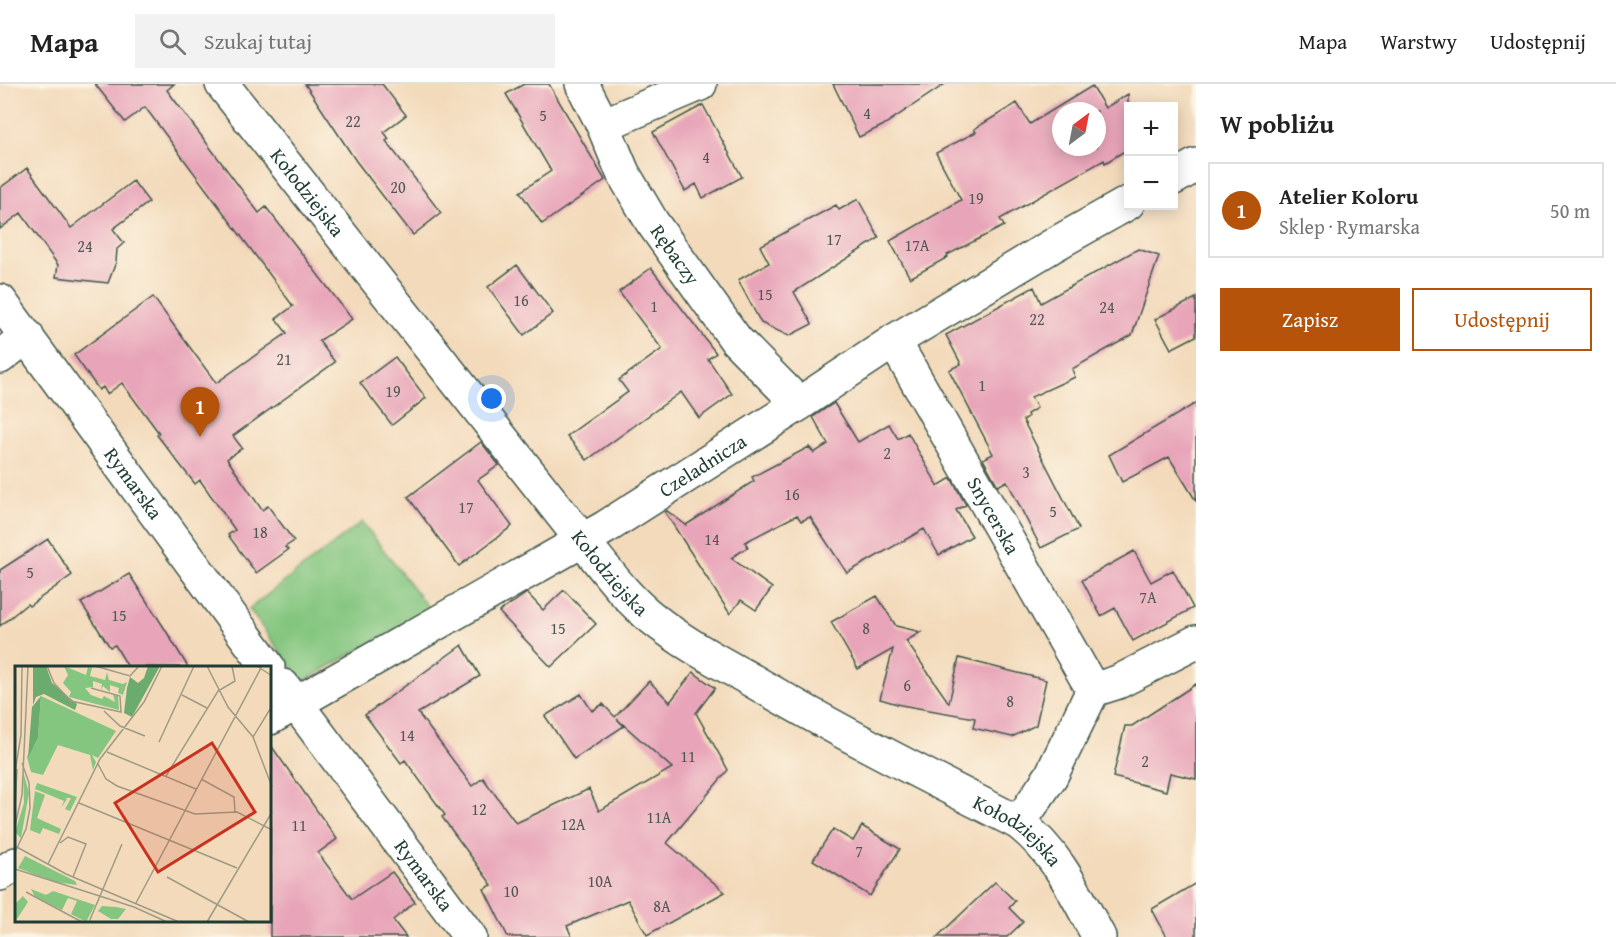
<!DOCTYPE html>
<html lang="pl">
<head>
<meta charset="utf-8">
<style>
  body { margin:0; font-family:"Gentium Book Plus",serif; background:#f2f2f2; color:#222 }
  .controls { position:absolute; right:18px; top:18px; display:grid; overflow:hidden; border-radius:0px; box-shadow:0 3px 15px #0003 }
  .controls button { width:54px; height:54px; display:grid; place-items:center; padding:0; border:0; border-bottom:2px solid #e0e0e0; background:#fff; color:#222; font:30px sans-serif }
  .compass { position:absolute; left:1052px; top:18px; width:54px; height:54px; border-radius:50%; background:#fff; box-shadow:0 3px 15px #0003; rotate:32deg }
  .you { position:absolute; left:492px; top:315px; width:21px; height:21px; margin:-15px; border:4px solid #fff; border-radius:50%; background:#1a73e8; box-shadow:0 0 0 9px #1a73e833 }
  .badge { display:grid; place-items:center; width:39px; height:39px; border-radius:50%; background:#b45309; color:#fff; font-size:20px; font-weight:700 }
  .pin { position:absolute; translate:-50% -50px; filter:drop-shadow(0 2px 3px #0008) }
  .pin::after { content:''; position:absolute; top:32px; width:21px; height:18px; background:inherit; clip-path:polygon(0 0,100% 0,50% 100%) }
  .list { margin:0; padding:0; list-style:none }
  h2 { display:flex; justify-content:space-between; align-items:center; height:78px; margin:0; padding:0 24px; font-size:26px }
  h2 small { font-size:20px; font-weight:400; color:#767676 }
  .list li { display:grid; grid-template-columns:39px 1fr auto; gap:18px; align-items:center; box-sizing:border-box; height:96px; margin:0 12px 12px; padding:0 12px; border:2px solid #e0e0e0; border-radius:0px }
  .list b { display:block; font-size:22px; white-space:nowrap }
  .list p { margin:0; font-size:20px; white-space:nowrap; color:#767676 }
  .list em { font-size:20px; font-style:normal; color:#767676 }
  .actions { display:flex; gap:12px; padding:18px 24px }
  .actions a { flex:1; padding:14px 0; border:2px solid #b45309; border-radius:0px; text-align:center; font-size:21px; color:#b45309 }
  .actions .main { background:#b45309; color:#fff }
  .icon { flex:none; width:33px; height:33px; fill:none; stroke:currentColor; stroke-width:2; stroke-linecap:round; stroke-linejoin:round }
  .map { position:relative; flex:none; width:1196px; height:853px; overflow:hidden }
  header { display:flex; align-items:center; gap:36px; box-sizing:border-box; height:84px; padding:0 30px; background:#fff; border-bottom:2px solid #e0e0e0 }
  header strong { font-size:28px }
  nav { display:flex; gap:33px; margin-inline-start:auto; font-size:21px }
  .search { width:420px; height:54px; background:#f2f2f2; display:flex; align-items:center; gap:15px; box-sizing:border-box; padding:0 21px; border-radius:0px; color:#767676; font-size:22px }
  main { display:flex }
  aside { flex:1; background:#fff }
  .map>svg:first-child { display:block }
</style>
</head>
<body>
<header>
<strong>Mapa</strong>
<div class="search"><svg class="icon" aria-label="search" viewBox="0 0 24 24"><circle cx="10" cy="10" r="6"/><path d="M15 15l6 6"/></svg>Szukaj tutaj</div>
<nav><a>Mapa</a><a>Warstwy</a><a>Udostępnij</a></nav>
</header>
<main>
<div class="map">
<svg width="1196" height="853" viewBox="0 0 1196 853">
  <rect width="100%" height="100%" fill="#fcf5e5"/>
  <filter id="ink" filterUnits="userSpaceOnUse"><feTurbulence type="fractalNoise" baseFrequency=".0167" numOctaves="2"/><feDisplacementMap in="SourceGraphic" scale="12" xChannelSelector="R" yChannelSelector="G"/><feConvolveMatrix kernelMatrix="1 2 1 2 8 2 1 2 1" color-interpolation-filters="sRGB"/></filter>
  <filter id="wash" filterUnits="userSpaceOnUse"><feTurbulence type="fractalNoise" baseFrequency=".008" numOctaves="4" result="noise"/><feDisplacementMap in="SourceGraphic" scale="24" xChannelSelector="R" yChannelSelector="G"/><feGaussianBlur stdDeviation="1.35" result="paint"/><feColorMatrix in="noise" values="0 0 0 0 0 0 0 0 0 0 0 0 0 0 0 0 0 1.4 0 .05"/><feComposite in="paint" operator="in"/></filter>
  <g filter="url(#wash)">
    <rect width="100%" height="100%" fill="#f3dabb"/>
    <path fill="#84c680" stroke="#52825a" stroke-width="1.5" d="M362 438 430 526 302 598 249 525Z"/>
    <g id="blocks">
      <path fill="#e8a5b9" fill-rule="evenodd" d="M95 0H174L167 6 259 129 266 123 352 235 319 257 335 278 233 352 242 364 227 375 262 426 268 422 294 457 285 463 288 466 256 489 228 451 235 446 200 396 195 400 157 351 159 349 122 299 107 310 103 303 99 306 74 271 153 213 216 299 287 249 276 235 293 222 145 23 125 38Z
        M305 0H382L406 31 384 48 389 55 386 57 441 129 413 151 356 77Z
        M524 0H549L605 96 542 140 520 108 551 87 506 10Z
        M833 0H945L882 42 859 53Z
        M1092 2 1105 24 1128 10V65L1105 79 1104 76 1000 135 1004 142 947 171 948 173 910 194 890 157 961 116 936 69 976 48 974 45 1017 19 1030 40ZM1061 27H1097V63H1061Z
        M703 21 742 93 703 114 696 100 685 107 653 48Z
        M27 84 71 144 133 97 149 118 113 145 124 159 117 165 116 178 108 199 56 193 58 181 21 129 0 145V104Z
        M858 115 879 154 794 208 812 240 789 252 761 239 738 196 769 179 760 162 836 121 839 126Z
        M1138 165 1159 172 1132 251 1072 285 1075 293 1031 313 1037 324 1027 330 1028 333 1023 336 1079 445 1041 464 1007 397 998 402 983 375 993 370 949 286 961 280 946 251 1034 203 1041 219Z
        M517 181 553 229 524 251 488 203Z
        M651 184 716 269 708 275 732 310 699 334 681 308 587 376 567 352 628 308 619 296 662 265 619 208Z
        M1196 214V252L1171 265 1155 235Z
        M395 273 426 314 392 341 360 299Z
        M834 319 858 358 889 340 898 355 908 349 938 402 951 394 966 421 956 426 972 452 939 471 924 445 847 489 810 433 801 437 797 431 745 458 748 463 731 474 772 504 756 526 741 516 730 530 665 428 667 427 686 441 754 397 752 393 809 363 814 369 828 360 813 333Z
        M1196 319V417L1169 373 1122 398 1109 371Z
        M481 358 499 381 478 396 512 442 459 482 408 413Z
        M48 455 72 491 29 522 27 520 0 542V486Z
        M1134 467 1151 498 1173 486 1193 524 1133 557 1115 524 1101 532 1082 496Z
        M129 490 163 542 188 583H128L115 561 110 563 81 519Z
        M564 506 596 540 551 583 499 528 527 509 543 526Z
        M877 512 896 542 921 548 906 557 949 619 959 574 1046 596 1036 641 1012 653 973 644 975 634 901 621 880 615 893 565 858 585 831 538Z
        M462 561 480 592 418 629 472 702 483 694 516 739 589 705 599 727 672 684 617 635 624 642 574 675 545 632 581 610 592 627 603 620 615 633 649 597 670 618 693 588 715 604 696 629 728 686 667 759 725 808 647 851 628 816 567 842 572 853H508L484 805 492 801 442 733 445 731 405 676 401 679 365 631Z
        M1196 600V695L1170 689 1166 707 1113 693 1125 642H1132Z
        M270 660 337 755 318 769 352 815 392 788 415 818 393 836 406 853H270Z
        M862 742 900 765 870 812 813 776 833 745 853 757Z
        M995 798 1015 817 1009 824 1023 838 1007 853H937Z
        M1196 799V853H1167L1152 825Z"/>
    </g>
  </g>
  <g filter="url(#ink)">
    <use href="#blocks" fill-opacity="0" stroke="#3f5548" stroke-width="1.5"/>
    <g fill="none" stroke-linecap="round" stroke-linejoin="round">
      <g stroke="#3f5548" stroke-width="36">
        <g id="minor">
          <path id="s1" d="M222 0 582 456C604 483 625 513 652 534 683 559 719 578 753 597 839 648 929 693 1019 739 1059 771 1075 809 1099 853"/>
          <path id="s2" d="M582 0 603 41 623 89 652 138 736 256 799 320"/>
          <path d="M603 41 700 0"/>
          <path d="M1174 94 1196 81"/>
          <path id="s3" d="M0 217 268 583"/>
          <path id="s4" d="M894 257 1093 606 1051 692 1019 739"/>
          <path d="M0 273 27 252"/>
          <path id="s5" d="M283 602 470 853"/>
          <path d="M1093 606 1118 598 1196 558"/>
          <path id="s6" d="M270 634 606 443 799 320 894 257 1057 159 1128 119"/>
          <path d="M0 790 16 780"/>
        </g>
      </g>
      <use href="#minor" stroke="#fff" stroke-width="33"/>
    </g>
  </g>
  <g text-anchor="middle" stroke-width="4.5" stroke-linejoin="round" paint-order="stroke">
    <g font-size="16" fill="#515755">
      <text x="867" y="35">4</text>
      <text x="543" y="37">5</text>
      <text x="353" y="43">22</text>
      <text x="706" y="79">4</text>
      <text x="398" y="109">20</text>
      <text x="976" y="120">19</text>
      <text x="834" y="161">17</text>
      <text x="917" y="167">17A</text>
      <text x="85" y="168">24</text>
      <text x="765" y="216">15</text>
      <text x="521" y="222">16</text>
      <text x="654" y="228">1</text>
      <text x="1107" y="229">24</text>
      <text x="1037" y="241">22</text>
      <text x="284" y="281">21</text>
      <text x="982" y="307">1</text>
      <text x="393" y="313">19</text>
      <text x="887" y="375">2</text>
      <text x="1026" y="394">3</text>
      <text x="792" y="416">16</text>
      <text x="466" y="429">17</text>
      <text x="1053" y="433">5</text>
      <text x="260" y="454">18</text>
      <text x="712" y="461">14</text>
      <text x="30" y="494">5</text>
      <text x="1148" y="519">7A</text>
      <text x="119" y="537">15</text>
      <text x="558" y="550">15</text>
      <text x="866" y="550">8</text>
      <text x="907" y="607">6</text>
      <text x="1010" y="623">8</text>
      <text x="407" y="657">14</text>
      <text x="688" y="678">11</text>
      <text x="1145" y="683">2</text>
      <text x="479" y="731">12</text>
      <text x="659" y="739">11A</text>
      <text x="573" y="746">12A</text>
      <text x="299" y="747">11</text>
      <text x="859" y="773">7</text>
      <text x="600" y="803">10A</text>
      <text x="511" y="813">10</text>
      <text x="662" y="828">8A</text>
    </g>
    <g font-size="20" fill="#1f3d34" stroke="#fcf5e5">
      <text dy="7" stroke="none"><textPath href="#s1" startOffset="138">Kołodziejska</textPath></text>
      <text dy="7" stroke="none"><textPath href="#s2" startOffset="195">Rębaczy</textPath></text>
      <text dy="7" stroke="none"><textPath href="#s6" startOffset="501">Czeladnicza</textPath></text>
      <text dy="7" stroke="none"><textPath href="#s3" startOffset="226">Rymarska</textPath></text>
      <text dy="7" stroke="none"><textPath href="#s4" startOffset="201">Snycerska</textPath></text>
      <text dy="7" stroke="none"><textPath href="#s1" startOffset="624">Kołodziejska</textPath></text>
      <text dy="7" stroke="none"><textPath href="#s1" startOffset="1110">Kołodziejska</textPath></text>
      <text dy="7" stroke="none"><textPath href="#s5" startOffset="236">Rymarska</textPath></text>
    </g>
  </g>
  <g transform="translate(15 582)">
    <rect width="256" height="256" fill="#f3dabb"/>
    <path d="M49 0 71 9 73 1 77 2 75 10 90 14 92 6 94 14 108 18 112 16 108 29 103 27 104 22 95 19V26L88 20 86 24 87 18 78 15V21L70 22 76 29 87 33 89 30 100 36 98 28 103 30 104 44 54 31 56 26 48 17 53 9ZM26 30 101 65 83 92 77 89 81 96 78 104 75 89 43 79 28 109 16 106 12 91 23 70ZM8 105 14 127 6 172 0 166 9 137ZM22 117 62 131 55 145 50 143 56 132H50L52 133 46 142 49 135 20 123ZM20 125 30 129 22 152 46 163 44 168 28 162 25 168 15 164ZM10 190 60 215 62 219 39 216 3 202ZM16 223 31 229 38 225 80 239 71 256 56 248 62 235 53 232 47 244 20 231ZM8 230 13 236 0 256V238ZM87 240 101 241 111 243 103 253H96L83 245Z" fill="#84c680"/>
    <path d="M18 0H31L37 17 62 38 60 44 29 28 21 31 18 39ZM133 0H145L117 51 109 47 112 22 115 11 123 17 129 12ZM26 30 23 71 13 92 17 41Z" fill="#6bab6e"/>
    <path fill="none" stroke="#9e9b85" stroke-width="1.5" d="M32 0 39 17 56 35 106 46 105 30 76 22M80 0 115 10 124 0M192 0 213 41 238 71 257 121M242 0 257 10M167 29 192 42M89 45 105 60 130 70M238 71 257 40M144 76 179 0M92 86 181 123M83 98 91 113 102 120 180 148 222 146 257 164M0 106 6 69 7 0M151 110 203 25 220 15 217 0M186 113 219 131 220 146M64 137 222 202M0 142 2 103M0 160 7 129 13 0M45 177 53 171 71 178 58 211M0 180 51 208 164 256M0 186 11 163 15 142 14 117 7 97M33 198 85 93 129 36 147 0M0 203 119 241 152 256M152 211 234 256M11 226 67 256M121 237 247 0M74 256 107 178M192 256 257 146"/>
    <path fill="#c8321e" fill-opacity="0.15" stroke="#c8321e" stroke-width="3" d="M197 77 240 146 143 206 100 137Z"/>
    <rect width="256" height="256" fill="none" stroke="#1f3d34" stroke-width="3"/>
  </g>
</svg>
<div class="controls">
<button>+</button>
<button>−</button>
</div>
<svg class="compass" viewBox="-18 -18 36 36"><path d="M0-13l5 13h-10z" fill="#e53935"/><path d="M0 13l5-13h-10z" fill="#767676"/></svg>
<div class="you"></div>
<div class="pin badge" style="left:200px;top:353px">1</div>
</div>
<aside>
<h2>W pobliżu<small></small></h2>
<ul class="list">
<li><span class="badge">1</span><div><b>Atelier Koloru</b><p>Sklep · Rymarska</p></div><em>50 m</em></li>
</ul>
<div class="actions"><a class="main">Zapisz</a><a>Udostępnij</a></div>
</aside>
</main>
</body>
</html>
